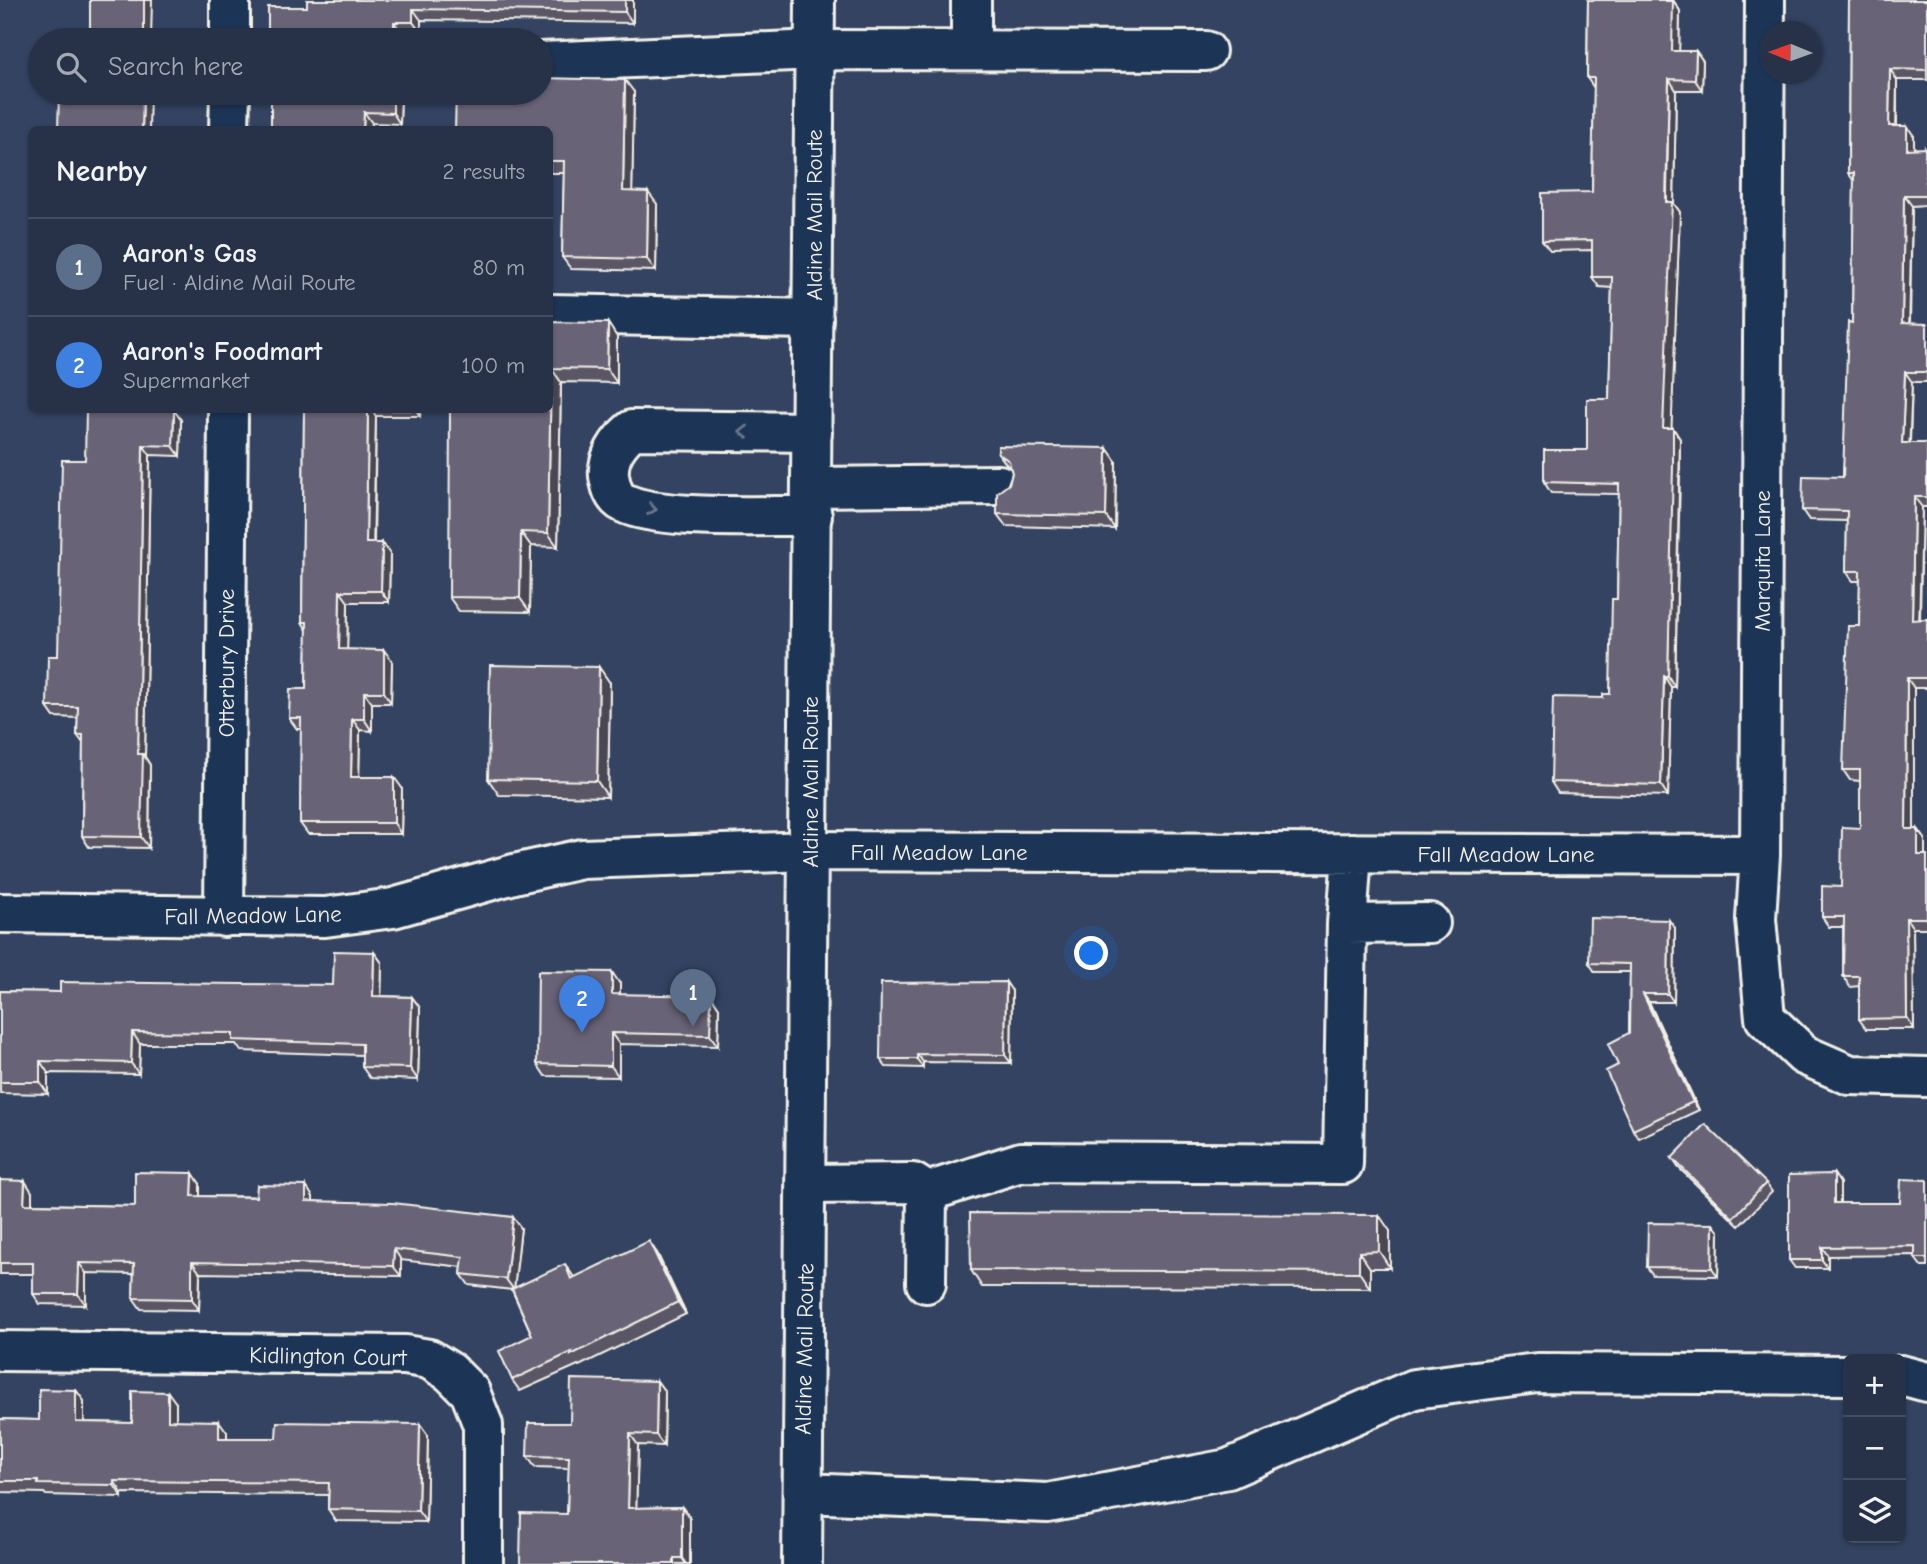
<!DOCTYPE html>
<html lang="en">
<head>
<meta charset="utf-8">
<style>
  body { margin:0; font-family:"Comic Neue",sans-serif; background:#2f3a50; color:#f1f3f6 }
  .controls { position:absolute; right:21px; bottom:21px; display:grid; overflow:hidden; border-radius:10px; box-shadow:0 2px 5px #0004 }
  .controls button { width:63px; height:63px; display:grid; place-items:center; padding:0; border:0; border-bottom:2px solid #434d61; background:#273249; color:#f1f3f6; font:35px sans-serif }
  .compass { position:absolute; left:1759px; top:21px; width:63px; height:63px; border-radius:50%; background:#273249; box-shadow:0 2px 5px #0004; rotate:271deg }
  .you { position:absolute; left:1092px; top:954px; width:24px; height:24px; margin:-18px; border:5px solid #fff; border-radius:50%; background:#1a73e8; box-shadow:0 0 0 10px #1a73e833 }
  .badge { display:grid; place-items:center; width:46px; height:46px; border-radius:50%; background:#ffd166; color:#fff; font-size:23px; font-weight:700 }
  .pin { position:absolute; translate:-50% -58px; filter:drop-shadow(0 2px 4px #0008) }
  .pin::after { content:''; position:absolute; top:37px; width:24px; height:21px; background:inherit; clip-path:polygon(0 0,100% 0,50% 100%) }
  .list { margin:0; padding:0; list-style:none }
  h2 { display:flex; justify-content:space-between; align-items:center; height:91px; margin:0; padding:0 28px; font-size:30px }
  h2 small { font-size:23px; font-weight:400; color:#a4aab4 }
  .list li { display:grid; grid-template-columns:46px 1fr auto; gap:21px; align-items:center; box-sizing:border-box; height:98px; padding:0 28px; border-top:2px solid #434d61 }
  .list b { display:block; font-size:26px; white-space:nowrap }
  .list p { margin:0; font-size:23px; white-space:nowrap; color:#a4aab4 }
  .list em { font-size:23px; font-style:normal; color:#a4aab4 }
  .icon { flex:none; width:38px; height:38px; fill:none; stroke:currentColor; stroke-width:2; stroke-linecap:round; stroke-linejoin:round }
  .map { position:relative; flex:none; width:1927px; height:1564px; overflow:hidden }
  .search { position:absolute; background:#273249; box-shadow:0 2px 5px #0004; left:28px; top:28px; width:525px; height:77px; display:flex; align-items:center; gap:18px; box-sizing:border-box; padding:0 24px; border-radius:38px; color:#a4aab4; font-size:26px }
  .panel { position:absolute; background:#273249; box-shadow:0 2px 5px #0004; left:28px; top:126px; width:525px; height:287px; border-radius:10px }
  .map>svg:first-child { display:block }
</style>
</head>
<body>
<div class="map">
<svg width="1927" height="1564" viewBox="0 0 1927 1564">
  <rect width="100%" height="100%" fill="#344361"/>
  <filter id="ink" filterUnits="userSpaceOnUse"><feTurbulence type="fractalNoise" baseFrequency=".0143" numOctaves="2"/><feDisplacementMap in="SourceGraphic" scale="14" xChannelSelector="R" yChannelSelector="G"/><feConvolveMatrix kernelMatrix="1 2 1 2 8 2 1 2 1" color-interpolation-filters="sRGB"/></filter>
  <g filter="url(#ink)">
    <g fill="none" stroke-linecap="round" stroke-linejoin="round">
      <g stroke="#f4f1e8" stroke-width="44">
        <path id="minor" d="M1765 0 1760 855 1756 919 1765 1018 1804 1055 1850 1075 1927 1077
          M230 40V0
          M971 48V0
          M541 62 815 50 1206 51
          M229 130 230 93
          M550 314 813 319
          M812 487 999 485
          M812 516C768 515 659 521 624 503 613 498 611 486 609 476 607 457 619 441 632 430L812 432
          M0 913 325 917 393 908 514 874 582 859 809 851 1760 855
          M224 917 228 410
          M1347 924 1430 923
          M806 1184 913 1183 927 1192 926 1283
          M927 1192 1021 1162 1343 1164 1347 924 1352 853
          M0 1351 405 1355 429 1359 450 1372 470 1392 483 1425V1564
          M1901 1375 1927 1382
          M803 1493 1048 1503 1228 1469 1414 1389 1537 1373 1848 1375"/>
      </g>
      <g stroke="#f4f1e8" stroke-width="44">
        <path id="major" d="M802 1564 815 0"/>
      </g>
      <use href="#minor" stroke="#1d3557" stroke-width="38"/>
      <use href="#major" stroke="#1d3557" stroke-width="38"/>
    </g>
    <path fill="#5a5666" stroke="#f4f1e8" stroke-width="2" d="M633 0V23L421 20V33H402L307 7Z
      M1588 0H1673L1680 11 1679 51H1696L1703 61 1702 90H1676L1674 204 1680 212 1671 428H1673L1680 439V476L1675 687H1671L1668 796 1558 793 1551 782 1603 698 1610 694 1617 599 1619 494 1551 493 1544 482 1587 450 1609 399 1612 288 1599 287 1592 277V250L1550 251 1542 241 1592 192 1594 88 1587 78Z
      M1849 0H1927V80H1897V126L1914 136V148L1927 151V205L1912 206 1910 324H1927V382H1912L1910 443H1927V507H1922L1920 619H1927V688H1914V829H1918L1925 839V855H1927V928H1913L1914 1029H1866L1859 1019V986L1850 987 1843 976V927H1829L1822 917 1841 887 1860 828V781L1850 780 1843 770 1859 626 1860 581H1853L1846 571 1847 521 1809 520 1802 510 1843 477 1852 323 1854 181 1848 173Z
      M634 92 632 191 657 204 656 271 571 269 562 257 564 173H550V130Z
      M271 93H401L400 124 372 123Z
      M550 322 617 337V383L561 382 558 547 531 546 530 612 459 611 449 597 550 410Z
      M304 410H421L420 416H376L374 543H382L390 554 389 602H348L347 650 392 661 391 703H372V731L360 730 359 777 402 788 401 834H308L300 823 301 729H297L289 718 306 689 307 630 302 622Z
      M181 420 180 456 150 455 145 757 150 765 149 848 89 847 82 836 83 743 77 735 78 718 54 717 47 707 58 656 85 460Z
      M998 453 1116 461 1115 529 1006 526 997 514 1012 473 1011 468 1007 465Z
      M610 683 608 797 499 795 488 779Z
      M1675 928 1674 1002H1649L1699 1110 1639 1138 1633 1130 1618 1065 1629 1033 1630 972H1595L1589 963Z
      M374 952 382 963 381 996 412 997 420 1008 418 1080 370 1078 362 1067V1055L241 1051 236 1044H140L139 1074 48 1073V1094L0 1093V991L60 992 333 985Z
      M620 984V995L711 996 719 1008 718 1046 619 1044V1077L545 1076 537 1064Z
      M1012 991 1011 1063 923 1062V1068L886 1067 880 1059Z
      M1672 1158 1766 1183 1772 1192 1739 1226 1678 1167Z
      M1834 1174 1840 1183V1203H1900L1927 1180V1266H1921L1915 1258V1255L1828 1256V1268H1795L1789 1260Z
      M0 1180 32 1192V1204L135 1206 200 1184V1196L313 1197V1201L521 1228 514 1288 574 1278 657 1253 686 1314 579 1366 578 1365 520 1391 512 1380 532 1335 512 1290 469 1285 461 1274 462 1267 401 1260V1276L200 1273 199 1310 141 1309 133 1298 134 1274 86 1273V1305L40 1304 33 1294V1274H0Z
      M1390 1231V1268H1370V1288L982 1287 971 1270Z
      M1719 1232 1718 1276 1653 1275 1647 1267Z
      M657 1381 665 1392 664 1446 638 1445 636 1508 682 1507 690 1518V1564H520L567 1514 569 1468 535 1467 527 1456 570 1423Z
      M76 1390 84 1401V1422L132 1423 176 1403V1420L227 1432V1438H276L428 1435 426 1522 336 1521 328 1509V1495L122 1493V1497L46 1495 44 1493 0 1492V1419L39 1420Z"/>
    <path fill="#4a4653" stroke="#f4f1e8" stroke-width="2" d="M144 0H152L151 40H144Z
      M625 0H633V23L625 12Z
      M1666 0H1673L1680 11 1679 61 1672 51Z
      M413 9 421 20V33L413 22Z
      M394 22 402 33V40H394Z
      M1696 51 1703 61 1702 90 1695 80Z
      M1890 69 1897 80 1896 136 1889 126Z
      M1669 79 1676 90 1674 204 1680 212 1671 439 1663 428Z
      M625 80 634 92 632 203 623 191Z
      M143 93H150L149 130H142Z
      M393 93H401L400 124 393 113Z
      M364 112 372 123 371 130H363Z
      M1907 126 1914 136V159L1907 149Z
      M1925 148 1927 151V197L1926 195Z
      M648 192 657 204 656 271 647 259Z
      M1904 195 1912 206 1909 334 1902 323Z
      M608 323 617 337V383L607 369Z
      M551 368 561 382 558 547 548 533Z
      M1905 372 1912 382 1909 453 1902 443Z
      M174 410 181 420 180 456 173 446Z
      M368 410H371L376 416 373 554 366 543Z
      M416 410H421L420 416Z
      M1673 428 1680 439 1675 687 1668 676Z
      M143 445 150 455 145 757 150 765 149 848 141 837 138 754Z
      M1107 448 1116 461 1115 529 1106 516Z
      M1914 497 1922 507 1919 630 1912 620Z
      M521 532 531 546 530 612 520 598Z
      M382 543 390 554 389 602 381 591Z
      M340 591 348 602 347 661 339 649Z
      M384 650 392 661 391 703 384 692Z
      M599 667 610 683 608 797 597 781Z
      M1664 676 1671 687 1668 796 1661 785Z
      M1907 678 1914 688V839L1906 829Z
      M364 692 372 703V731L364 719Z
      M352 719 360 730 359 788 351 777Z
      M394 777 402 788 401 834 394 823Z
      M1918 829 1925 839V865L1918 855Z
      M1906 918 1913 928 1914 1029 1907 1018Z
      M1669 920 1675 928 1674 1002 1668 994Z
      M374 952 382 963 381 1007 373 996Z
      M612 972 620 984V1006L612 994Z
      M1006 982 1012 991 1011 1063 1005 1055Z
      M1643 994 1649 1002 1699 1110 1693 1102Z
      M711 996 719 1008 718 1046 710 1035Z
      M412 997 420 1008 418 1080 410 1068Z
      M132 1032 140 1044 139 1074 131 1063Z
      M611 1033 619 1044V1077L611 1066Z
      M917 1054 923 1062V1068L917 1059Z
      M40 1061 48 1073V1094L40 1082Z
      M193 1173 200 1184V1207L192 1196Z
      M1834 1174 1840 1183V1211L1834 1203Z
      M25 1181 32 1192V1215L24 1204Z
      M306 1186 313 1197V1212L306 1201Z
      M1379 1215 1390 1231V1268L1379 1251Z
      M513 1217 521 1228 514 1290 506 1279Z
      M1713 1224 1719 1232 1718 1276 1712 1268Z
      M649 1241 657 1253 686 1314 678 1302Z
      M1822 1247 1828 1256V1268L1822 1260Z
      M394 1249 401 1260V1276L393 1266Z
      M1359 1252 1370 1268V1288L1359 1272Z
      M192 1262 200 1273 199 1310 192 1299Z
      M79 1263 86 1273V1305L78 1294Z
      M565 1264 573 1276 579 1290 571 1279Z
      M657 1381 665 1392 664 1446 656 1435Z
      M76 1390 84 1401V1433L76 1422Z
      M168 1392 176 1403V1432L168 1420Z
      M219 1421 227 1432V1449L219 1438Z
      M420 1424 428 1435 426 1522 418 1511Z
      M630 1434 638 1445 636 1519 628 1508Z
      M114 1481 122 1493V1497L114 1485Z
      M682 1507 690 1518V1564H686L682 1558Z"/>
    <path fill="#696477" stroke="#f4f1e8" stroke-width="2" d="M90 0H144V40H90Z
      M307 0H625V12L413 9V22H394V40H268V7H307Z
      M1588 0H1666V1H1673L1672 51H1696L1695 80 1669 79 1666 202H1672L1663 428H1673V466L1668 676H1664L1661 785 1551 782 1553 697 1603 698V694H1610L1612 599H1617L1619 484 1544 482V450H1587V399H1609L1612 277H1592V240L1542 241V193L1592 192 1594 78H1587Z
      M1849 0H1927V70L1890 69 1889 126H1907V149L1925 148 1926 195H1904L1902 323 1927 324V372H1905L1902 443H1927V497H1914L1912 620 1927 619V678H1907L1906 829H1918V855H1927V918H1906L1907 1018 1859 1019V976H1843L1844 917H1822V886L1841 887 1842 827 1860 828V770H1843L1848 626H1859L1860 571H1846L1847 511 1802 510 1803 476 1843 477 1848 322 1852 323 1854 173H1848Z
      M541 78 625 80 623 191 648 192 647 259 562 257 564 161H550V130H455L456 93H541Z
      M59 93H143L142 130H58Z
      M271 93H393V113L364 112 363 130H271Z
      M550 322 608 323 607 369 551 368 548 533 521 532 520 598 449 597 450 410H550Z
      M86 410H174L173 446 143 445 138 754H143L141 837 82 836 83 735H77L78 707H47L48 656H58L62 460H85Z
      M304 410H368L366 543H382L381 591H340L339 649 384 650V692H364V719H352L351 777H394V823H300L301 718H289L290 689H306L307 622H302Z
      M998 446 1107 448 1106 516 997 514V493L1009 484 1012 473 1009 461 998 453Z
      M490 665 599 667 597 781 488 779Z
      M1590 918 1669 920 1668 994H1643L1693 1102 1633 1130 1606 1071 1618 1065 1608 1044 1629 1033 1630 964 1589 963Z
      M334 951 374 952 373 996 412 997 410 1068 362 1067V1044L233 1040V1033L132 1032 131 1063 40 1061V1082H0V991L60 992V982L333 985Z
      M538 971 612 972V994L711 996 710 1035 611 1033V1066L537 1064Z
      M1006 982 1005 1055 917 1054V1059H880L881 983Z
      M1705 1124 1766 1183 1733 1218 1672 1158Z
      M135 1172 193 1173 192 1196 256 1197 257 1185 306 1186V1201L393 1203 513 1217 506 1279 461 1274 463 1257 394 1249 393 1266 192 1262V1299L133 1298 134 1264 79 1263 78 1294H33V1263H0V1180L25 1181 24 1204 135 1206Z
      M1834 1174V1203H1900L1901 1179 1927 1180V1258H1915V1246L1822 1247V1260H1789V1175Z
      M970 1213 1379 1215V1251L1359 1252V1272L971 1270Z
      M1648 1223 1713 1224 1712 1268 1647 1267Z
      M649 1241 678 1302 571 1355 572 1352 512 1380 499 1351 532 1335 512 1289 565 1264 571 1279Z
      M571 1379 657 1381 656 1435 630 1434 628 1508 682 1507V1558H674V1564H520L521 1513 567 1514 569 1457 527 1456 528 1423H570Z
      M39 1389 76 1390V1422L132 1423V1391L168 1392V1420L219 1421V1438H276L277 1422 420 1424 418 1511 328 1509 329 1483 114 1481V1485L38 1484V1481H0V1419L39 1420Z"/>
    <defs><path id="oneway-chevron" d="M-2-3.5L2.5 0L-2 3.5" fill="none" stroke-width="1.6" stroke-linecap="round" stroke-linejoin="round" transform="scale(1.75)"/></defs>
    <g stroke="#68778a">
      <use href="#oneway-chevron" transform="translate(744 432) rotate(180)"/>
      <use href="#oneway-chevron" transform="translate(652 509) rotate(9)"/>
    </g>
  </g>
  <g text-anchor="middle" stroke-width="6" stroke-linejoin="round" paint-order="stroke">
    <g font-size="23" fill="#f4f1e8" stroke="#1d3557">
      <text transform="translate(814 215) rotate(-90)" y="8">Aldine Mail Route</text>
      <text transform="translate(1762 561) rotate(-90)" y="8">Marquita Lane</text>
      <text transform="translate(226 663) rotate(-90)" y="8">Otterbury Drive</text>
      <text transform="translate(810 782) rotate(-90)" y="8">Aldine Mail Route</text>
      <text x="939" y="860">Fall Meadow Lane</text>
      <text x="1506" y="862">Fall Meadow Lane</text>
      <text transform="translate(253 915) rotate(-1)" y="8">Fall Meadow Lane</text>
      <text transform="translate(804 1349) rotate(-89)" y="8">Aldine Mail Route</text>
      <text transform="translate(328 1356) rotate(1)" y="8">Kidlington Court</text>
    </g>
  </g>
</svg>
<div class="controls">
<button>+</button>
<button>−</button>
<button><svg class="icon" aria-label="layers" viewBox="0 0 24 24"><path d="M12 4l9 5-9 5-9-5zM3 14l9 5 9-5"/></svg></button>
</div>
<svg class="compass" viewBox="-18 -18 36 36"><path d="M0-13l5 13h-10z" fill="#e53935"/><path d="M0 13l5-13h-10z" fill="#a4aab4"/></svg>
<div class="you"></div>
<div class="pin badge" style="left:693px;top:1027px;background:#5c6f8a">1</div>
<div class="pin badge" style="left:582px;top:1033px;background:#3f7fe0">2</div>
<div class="search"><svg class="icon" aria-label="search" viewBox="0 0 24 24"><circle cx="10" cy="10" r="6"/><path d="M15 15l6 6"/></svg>Search here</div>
<section class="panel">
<h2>Nearby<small>2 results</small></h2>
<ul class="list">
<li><span class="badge" style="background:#5c6f8a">1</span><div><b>Aaron's Gas</b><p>Fuel · Aldine Mail Route</p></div><em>80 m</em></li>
<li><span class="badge" style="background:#3f7fe0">2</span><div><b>Aaron's Foodmart</b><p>Supermarket</p></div><em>100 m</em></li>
</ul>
</section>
</div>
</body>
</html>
